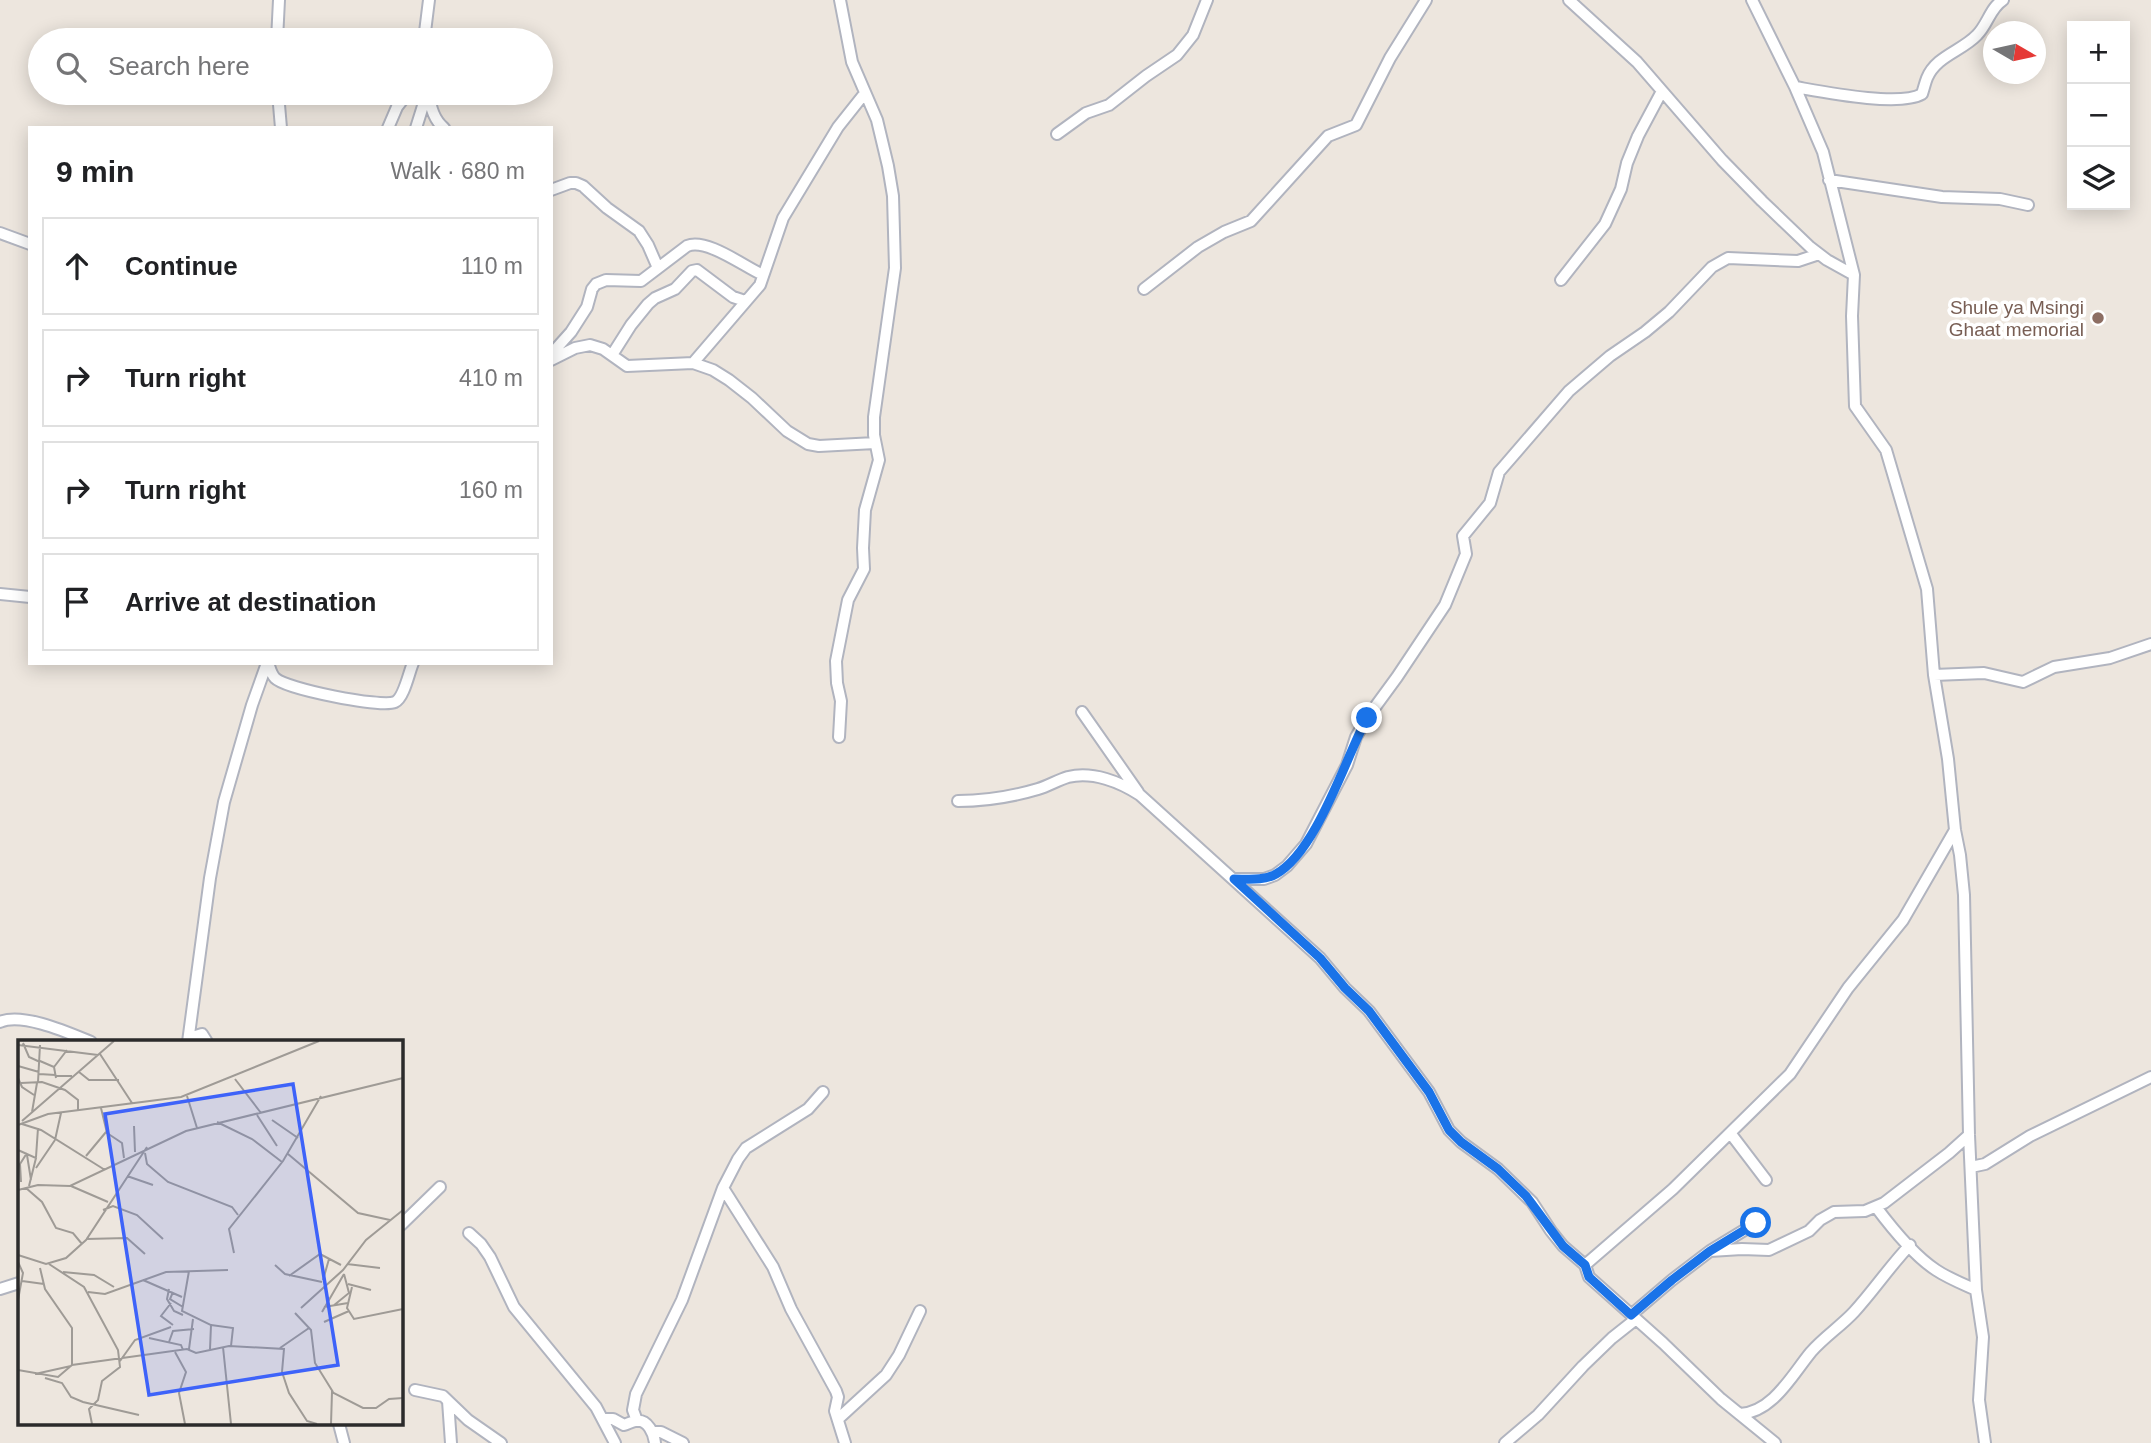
<!DOCTYPE html>
<html lang="en">
<head>
<meta charset="utf-8">
<style>
  body { margin:0; font-family:Helvetica,sans-serif; background:#f2f2f2; color:#202124 }
  .controls { position:absolute; right:21px; top:21px; display:grid; overflow:hidden; border-radius:0px; box-shadow:0 4px 18px #0003 }
  .controls button { width:63px; height:63px; display:grid; place-items:center; padding:0; border:0; border-bottom:2px solid #e0e0e0; background:#fff; color:#202124; font:35px sans-serif }
  .compass { position:absolute; left:1983px; top:21px; width:63px; height:63px; border-radius:50%; background:#fff; box-shadow:0 4px 18px #0003; rotate:99deg }
  .stop { position:absolute; width:21px; height:21px; margin:-16px; border:5px solid #1a73e8; border-radius:50%; background:#fff }
  .stop.end { background:#1a73e8; border-color:#fff; box-shadow:0 2px 7px #0008 }
  .list { margin:0; padding:0; list-style:none }
  h2 { display:flex; justify-content:space-between; align-items:center; height:91px; margin:0; padding:0 28px; font-size:30px }
  h2 small { font-size:23px; font-weight:400; color:#757577 }
  .list li { display:grid; grid-template-columns:46px 1fr auto; gap:21px; align-items:center; box-sizing:border-box; height:98px; margin:0 14px 14px; padding:0 14px; border:2px solid #e0e0e0; border-radius:0px }
  .list b { display:block; font-size:26px; white-space:nowrap }
  .list em { font-size:23px; font-style:normal; color:#757577 }
  .icon { flex:none; width:38px; height:38px; fill:none; stroke:currentColor; stroke-width:2; stroke-linecap:round; stroke-linejoin:round }
  .map { position:relative; flex:none; width:2151px; height:1443px; overflow:hidden }
  .search { position:absolute; background:#fff; box-shadow:0 4px 18px #0003; left:28px; top:28px; width:525px; height:77px; display:flex; align-items:center; gap:18px; box-sizing:border-box; padding:0 24px; border-radius:38px; color:#757577; font-size:26px }
  .panel { position:absolute; background:#fff; box-shadow:0 4px 18px #0003; left:28px; top:126px; width:525px; height:539px; border-radius:0px }
  .map>svg:first-child { display:block }
</style>
</head>
<body>
<div class="map">
<svg width="2151" height="1443" viewBox="0 0 2151 1443">
  <rect width="100%" height="100%" fill="#ede6de"/>
  <g fill="none" stroke-linecap="round" stroke-linejoin="round">
    <g stroke="#b1b4bf" stroke-width="14">
      <path id="minor" d="M1569 0 1637 62 1722 160 1762 201 1810 247 1827 260 1854 275
        M1752 0 1795 87 1823 152 1854 275 1852 316 1855 406 1886 450 1927 589 1934 675 1948 759 1955 830 1960 855 1964 895 1969 1135 1976 1290 1983 1337 1979 1400 1985 1443
        M277 40 279 0
        M424 40 429 0
        M1795 87C1824 92 1899 107 1922 94 1924 88 1925 83 1927 78 1936 56 1962 51 1977 35 1988 24 1990 8 2003 0
        M278 93 281 128
        M429 93C430 106 433 119 444 128
        M388 128 397 107 408 93
        M416 128 427 93
        M1057 134 1086 113 1109 105 1146 76 1177 55 1193 35 1207 0
        M1829 180 1942 197 2000 199 2028 205
        M551 190 570 183H576L583 186 607 208 639 231 648 245 658 268
        M0 233 30 244
        M1561 280 1605 224 1621 189 1627 163 1638 136 1662 91
        M1144 289 1198 247 1224 232 1251 221 1328 136 1356 125 1390 58 1426 0
        M554 351 571 332 587 307 592 289 596 284 606 280 641 281 687 246C707 238 743 266 763 275
        M612 355 631 325 648 304 655 298 675 289 692 271 697 270 733 297 745 301
        M551 360 575 348 590 345 603 349 627 366 693 363 713 370 729 380 752 398 787 431 808 444 819 446 875 443
        M693 363 760 285 783 218 838 127 865 93
        M0 594 30 597
        M268 663C270 668 271 674 275 678 286 689 381 708 395 702 404 698 409 672 413 663
        M1934 675 1984 673 2023 682 2054 667 2110 658 2151 644
        M1082 712 1138 792
        M839 737 841 701 837 683 836 661 848 600 864 569 863 548 865 510 879 460 874 435V417L895 268 893 196 888 166 877 120 852 62 840 0
        M958 801C986 801 1011 797 1038 789 1048 786 1058 780 1068 777 1093 771 1120 782 1140 795L1320 958 1345 988 1369 1011 1429 1092 1449 1130 1461 1142 1498 1169 1532 1202 1551 1231 1563 1246 1585 1265 1589 1277 1663 1343 1721 1399 1775 1443
        M1234 879H1264L1275 875 1287 866 1306 844 1347 765 1356 737 1367 718 1397 677 1445 605 1466 554 1463 536 1490 503 1499 472 1569 391 1610 356 1645 332 1669 312 1712 267 1728 258 1798 261 1819 254
        M0 1022C22 1012 69 1033 91 1042
        M189 1038 202 1034 207 1042
        M188 1042 210 878 224 802 252 705 267 663
        M1731 1134 1766 1180
        M1971 1167 1985 1164 2030 1136 2151 1077
        M723 1188 773 1267 791 1309 836 1391 838 1397 835 1411 845 1443
        M1876 1207C1891 1227 1916 1257 1936 1270 1948 1278 1963 1284 1976 1290
        M401 1225 440 1187
        M469 1233 481 1244 490 1257 514 1307 596 1407 615 1443
        M1710 1251 1742 1249 1769 1250 1809 1231 1820 1220 1834 1212 1865 1211 1884 1203 1949 1153 1969 1135
        M1585 1265 1673 1189 1790 1074 1848 988 1903 920 1955 830
        M0 1289 19 1283
        M1631 1315 1672 1280 1710 1251 1756 1223
        M415 1390 443 1396 468 1420 501 1443
        M448 1401 451 1443
        M1740 1414C1773 1412 1792 1375 1811 1352 1824 1337 1841 1326 1854 1312 1874 1290 1890 1266 1910 1245
        M604 1419H613L624 1425C628 1424 632 1421 636 1421 648 1419 654 1434 655 1443
        M838 1419 886 1375 899 1355 920 1311
        M637 1421 633 1410 636 1394 682 1300 723 1188 738 1159 746 1148 808 1109 823 1092
        M339 1424 344 1443
        M653 1432H661L683 1443
        M1505 1443 1538 1415 1583 1366 1612 1338 1636 1319"/>
    </g>
    <use href="#minor" stroke="#fff" stroke-width="10"/>
  </g>
  <g fill="none" stroke-linecap="round" stroke-linejoin="round">
    <path stroke="#1a73e8" stroke-width="9" d="M1367 718C1345 759 1317 851 1276 874 1264 881 1248 879 1234 879L1320 958 1345 988 1369 1011 1429 1092 1449 1130 1461 1142 1498 1169 1526 1196 1563 1246 1585 1265 1589 1277 1631 1315 1672 1280 1710 1251 1756 1223"/>
  </g>
  <circle fill="#8d6e63" stroke="#fff" stroke-width="2.5" cx="2098" cy="318" r="7"/>
  <g text-anchor="middle" stroke-width="7" stroke-linejoin="round" paint-order="stroke">
    <g font-size="19" fill="#785e54" stroke="#fff" text-anchor="end">
      <text x="2084" y="314">Shule ya Msingi<tspan x="2084" dy="22">Ghaat memorial</tspan></text>
    </g>
  </g>
  <g transform="translate(18 1040)">
    <rect width="385" height="385" fill="#ede6de"/>
    <path fill="none" stroke="#9f9b96" stroke-width="2" d="M5 3 11 17 22 22M0 5 80 15M82 14 114 63M22 21 36 27 38 38M0 26 21 32M36 27 49 10M61 32 71 40H101M21 34 54 36M0 38 4 47 16 55M217 39 243 73M20 42 22 5M3 43 24 42 47 50 60 60V70M169 56 179 88M83 68 89 93 104 103 106 118M14 72 19 43M239 75 259 106M254 80 280 98M4 81 96 1M199 82 234 99 264 122M4 84 23 90 87 130M0 85 30 74 163 57 301 1M116 86 117 112M37 100 43 73M0 110 18 118 11 146M127 113 129 124 150 142 214 167 220 175M270 114 340 173 372 180M9 115 13 140M68 116 88 92M18 117 20 88M18 128 37 100M109 136 135 145M3 142 2 124 9 113M53 146 90 162M8 148 24 162 38 188 55 193 64 204M0 150 20 145 52 146 168 91 385 38M85 170 95 166 119 175 145 199M68 199 109 198 127 214M216 213 211 189 265 121 303 56M0 215 28 224 48 218 68 200 129 107M0 222 5 233 0 260M31 224 66 247 100 310 102 327 84 341 80 360 71 369 74 384M329 224 362 228M257 225 267 234 304 242M22 228 27 249 54 288V325M171 231 164 271 193 285 192 309M45 232 76 235 96 247M271 236 302 214 323 225M125 240 164 257M305 240 311 219M4 241 26 244M330 244 353 250M334 247 329 268 336 279 385 269M151 249 149 259 156 271 165 275M70 252 87 254 148 232 210 230M155 252 152 259 165 267M153 263 143 276 155 285M315 266 331 253 326 234M306 267 330 263M283 268 325 230 348 200 385 170M304 272 326 234M277 273 293 290 297 323 315 352M306 282 331 271M193 285 215 288 213 306M131 298 163 305 165 310M151 302 155 291 176 289M205 307 213 384M262 308 291 288M171 309 175 279M157 312 168 332 161 353 167 384M102 321 117 300 153 287M0 330 40 337 54 325 169 309 178 313 211 306 266 309 264 332 271 353 289 381 299 384M17 334 53 326M27 338 44 343 53 357 65 362 121 375M313 384 314 352 345 368H358L371 359 385 358"/>
    <path fill="#3e63f9" fill-opacity="0.15" stroke="#3e63f9" stroke-width="3.5" d="M275 44 320 325 131 355 87 74Z"/>
    <rect width="385" height="385" fill="none" stroke="#2b2b2b" stroke-width="3.5"/>
  </g>
</svg>
<div class="controls">
<button>+</button>
<button>−</button>
<button><svg class="icon" aria-label="layers" viewBox="0 0 24 24"><path d="M12 4l9 5-9 5-9-5zM3 14l9 5 9-5"/></svg></button>
</div>
<svg class="compass" viewBox="-18 -18 36 36"><path d="M0-13l5 13h-10z" fill="#e53935"/><path d="M0 13l5-13h-10z" fill="#757577"/></svg>
<div class="stop" style="left:1756px;top:1223px"></div>
<div class="stop end" style="left:1367px;top:718px"></div>
<div class="search"><svg class="icon" aria-label="search" viewBox="0 0 24 24"><circle cx="10" cy="10" r="6"/><path d="M15 15l6 6"/></svg>Search here</div>
<section class="panel">
<h2>9 min<small>Walk · 680 m</small></h2>
<ul class="list">
<li><svg class="icon" aria-label="ahead" viewBox="0 0 24 24"><path d="M12 20V5M6 11l6-6 6 6"/></svg><div><b>Continue</b></div><em>110 m</em></li>
<li><svg class="icon" aria-label="right" viewBox="0 0 24 24"><path d="M7 20v-9h11M14 6l5 5-5 5"/></svg><div><b>Turn right</b></div><em>410 m</em></li>
<li><svg class="icon" aria-label="right" viewBox="0 0 24 24"><path d="M7 20v-9h11M14 6l5 5-5 5"/></svg><div><b>Turn right</b></div><em>160 m</em></li>
<li><svg class="icon" aria-label="arrive" viewBox="0 0 24 24"><path d="M6 21V4h12l-3 4 3 4H6"/></svg><div><b>Arrive at destination</b></div></li>
</ul>
</section>
</div>
</body>
</html>
